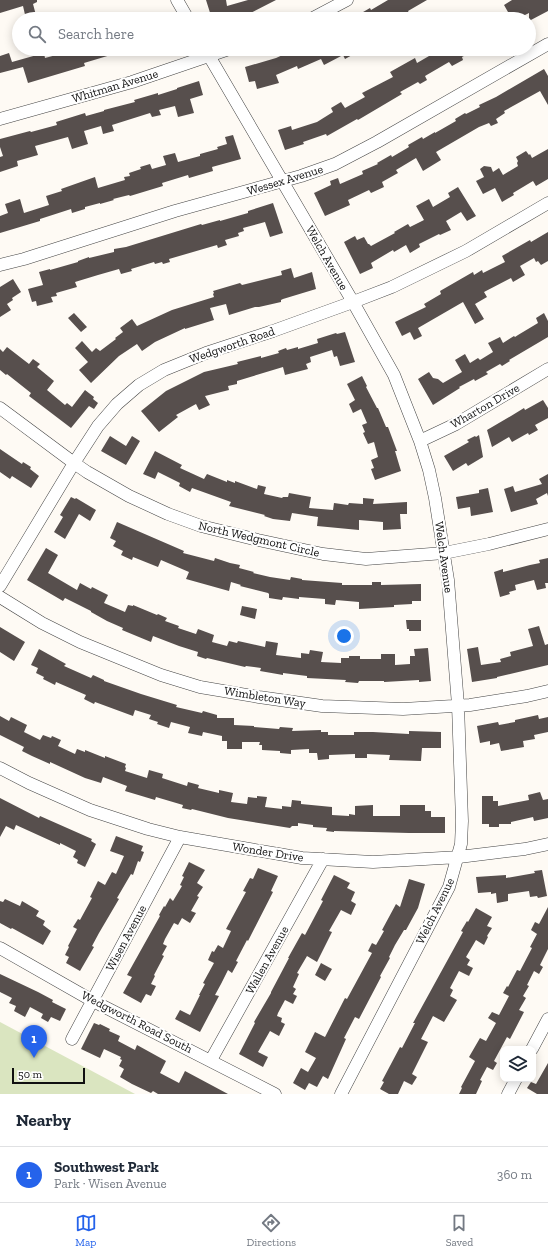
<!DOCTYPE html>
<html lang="en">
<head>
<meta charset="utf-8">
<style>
  body { margin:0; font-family:"Zilla Slab",serif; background:#f2f2f3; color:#1f2937 }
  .controls { position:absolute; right:12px; bottom:12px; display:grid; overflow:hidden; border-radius:8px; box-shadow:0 2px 10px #0003 }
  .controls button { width:36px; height:36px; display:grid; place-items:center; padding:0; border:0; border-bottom:1px solid #e0e1e3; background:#fff; color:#1f2937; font:20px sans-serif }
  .scale { position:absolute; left:12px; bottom:10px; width:73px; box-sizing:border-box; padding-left:4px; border:2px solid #101010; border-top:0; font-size:11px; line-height:14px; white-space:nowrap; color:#101010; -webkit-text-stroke:3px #fff; paint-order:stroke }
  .you { position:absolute; left:344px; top:636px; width:14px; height:14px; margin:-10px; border:3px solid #fff; border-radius:50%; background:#1a73e8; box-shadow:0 0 0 6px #1a73e833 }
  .badge { display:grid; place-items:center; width:26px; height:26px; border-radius:50%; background:#2563eb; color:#fff; font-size:13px; font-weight:700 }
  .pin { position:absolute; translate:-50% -33px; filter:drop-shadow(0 1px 2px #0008) }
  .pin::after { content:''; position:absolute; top:21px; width:14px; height:12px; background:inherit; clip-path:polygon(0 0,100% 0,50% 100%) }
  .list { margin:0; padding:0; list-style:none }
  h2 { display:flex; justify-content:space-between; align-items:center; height:52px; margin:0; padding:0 16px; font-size:17px }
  h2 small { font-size:13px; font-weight:400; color:#747a83 }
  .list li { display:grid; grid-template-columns:26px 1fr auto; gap:12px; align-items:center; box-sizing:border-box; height:56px; padding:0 16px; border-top:1px solid #e0e1e3 }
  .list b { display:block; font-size:15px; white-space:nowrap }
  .list p { margin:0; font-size:13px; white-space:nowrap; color:#747a83 }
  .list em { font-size:13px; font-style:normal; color:#747a83 }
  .icon { flex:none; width:22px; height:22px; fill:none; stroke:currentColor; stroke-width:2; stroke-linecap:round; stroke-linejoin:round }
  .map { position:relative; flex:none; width:548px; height:1094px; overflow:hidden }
  .search { position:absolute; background:#fff; box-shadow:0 2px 10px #0003; left:12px; right:12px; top:12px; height:44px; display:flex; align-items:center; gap:10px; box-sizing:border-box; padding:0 14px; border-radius:22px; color:#747a83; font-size:15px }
  .sheet { height:108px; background:#fff }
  nav { display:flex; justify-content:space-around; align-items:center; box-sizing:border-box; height:56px; border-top:1px solid #e0e1e3; background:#fff; font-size:11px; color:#747a83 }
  nav a { display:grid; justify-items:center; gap:2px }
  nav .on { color:#2563eb }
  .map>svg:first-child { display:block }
</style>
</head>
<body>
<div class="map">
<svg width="548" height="1094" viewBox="0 0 548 1094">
  <rect width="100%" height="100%" fill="#fefaf4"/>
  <path fill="#dae5c0" d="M0 1022 135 1094H0Z"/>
  <path fill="#574f4d" d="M0 0H37V2L33 4 37 19H26L23 6 0 13Z
    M206 0H226L227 6 248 0H276L239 19H212Z
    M388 0H427L408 11 409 13 401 17 399 14 390 19H351L370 8 371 10Z
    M512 0H548V11L529 21V13L517 19H495L508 12 504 5Z
    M58 49H124V51L84 63 85 66 28 83 23 67 0 73V56L9 53 12 62 44 53 45 58 60 54Z
    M296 49H307L310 54 319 49H355L352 50 354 54 345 59 343 55 324 65 321 59 298 69 297 66 276 75 279 83 257 89 255 81 249 82 245 67 276 58Z
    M441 49H477L462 57 463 60 452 66 449 62 425 76 427 80 420 84 418 82 400 92 402 94 358 120 357 119 327 136 326 134 303 142 304 144 285 150 278 130 291 126 292 130 317 122 333 112 331 108 341 102 345 108 365 97 362 93 393 77 390 72 415 58 417 63Z
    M544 69 548 76V105L540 91 504 111 505 113 496 119 498 123 491 126 489 123 479 127 436 152 441 160 423 171 416 158 396 170 398 173 382 182 384 187 371 193 369 190 348 200 350 205 325 216 314 193 331 185 330 181 338 178 340 184 363 174 362 171 378 164 377 163 391 155 392 157 409 147 408 145 422 137 423 139 435 132V133L456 121 455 119 465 113 466 114 480 107 479 105 496 97Z
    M199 81 203 95 190 99 194 113 178 117 175 106 159 110 161 115 152 117 150 113 112 125 114 131 103 134 101 126 84 131 88 144 72 149 68 137 35 146 38 155 17 161 18 166 0 172V157L3 156 0 147V139L30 131 31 132 57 125 56 122 85 113 86 116 104 111V110L135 102 134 100 158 93V95L177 89V88Z
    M233 135 241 159 212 167 213 171 189 178 188 175 162 183 163 186 130 196 129 195 113 199 114 200 100 204V203L85 207V209L72 213 71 209 40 219V221L0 233V216L8 213 5 204 20 199 24 213 49 205 46 196 62 191 61 189 95 177 98 188 125 180 124 177 130 176 129 173 141 169 140 167 150 164 152 169 166 165 163 156 175 153 178 162 200 156V154L218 149 217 147 227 144 225 137Z
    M548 149V179L536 186 533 181 513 193 514 195 502 202 495 188 483 194 476 181 484 177 480 169 484 166 491 167 493 172 499 168 503 175 518 166 517 163 518 161 516 157 526 151 529 155 530 154 532 158Z
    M458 187 476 216 467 221 461 212 446 221 451 230 440 235 439 234 419 244 420 247 410 253 406 245 394 252 393 250 371 263 373 268 360 274 344 242 355 236 357 240 364 237 368 244H369L371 246 395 233 394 232 408 224 410 227 424 220 416 206 429 199 433 207 450 197 448 193Z
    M273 203 283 233 270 237 265 222 243 228 244 231 238 233 239 236 225 240 227 245 218 248 217 245 169 259 170 262 163 264 162 262 155 264 154 262 131 269 132 271 121 274 119 269 98 275 75 282 77 287 56 293 57 296 51 297 53 302 37 306 36 301 32 302 28 289 43 285 39 272 50 269V270L78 262V261L89 257V258L114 252V249L126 247 201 224 202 225 220 220V221L248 213V211Z
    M548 232V261L541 265 538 261 536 262 534 258 520 266 525 275 513 282 511 278 484 292 487 297 475 304 484 319 475 324 463 302 418 328 422 336 414 340 410 332 402 336 395 322 426 307 424 304 441 294 440 291 473 272 474 275 482 270 483 273 505 262 502 256 530 240 531 242Z
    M291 268 294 278 312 272 316 289 283 299 281 300V302L259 307H255L229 315 226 304 210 308 214 320 185 329V328L155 342 142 351 137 344 119 356 91 383 79 370 88 362 75 348 82 341 92 352 96 348 100 351 116 339 115 338 123 332 120 328 132 319 137 326 172 310 214 297 213 294 214 293 213 291 240 283 242 285 282 275 281 271Z
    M13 279 21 292 12 298 13 300 7 304 11 310 0 317V287Z
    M74 313 87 327 81 332 68 318Z
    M544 313 548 321V337L509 360 510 361 502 366 500 364 486 372 488 374 475 381 474 379 459 387 460 388 433 405 418 379 429 372 433 378 438 379 443 383 462 372 455 360 465 354 470 363 478 358 480 360 493 352 488 343 500 337 503 343 514 336 515 337 518 335 538 323 536 318Z
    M345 332 355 362 340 366 337 356 334 357 332 350 310 357 311 362 306 364 308 369 285 375 283 367 237 381V384L228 386 229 390 205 396 210 405 199 410 196 404 176 415 178 417 159 432 141 411 166 391 204 372 238 364 237 362 261 356V358L279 353 278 351 286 348 287 350 298 347V349L318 343 317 339 336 333 337 334Z
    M7 347 29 364 33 359 40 364 37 367 54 381 47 390 65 405 67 403 72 407 85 390 94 397 93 399 98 403 94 409 89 406 71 428 29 396 31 393 7 374 6 375 0 370V349L3 352Z
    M362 376 367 386 366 387 377 408H378L386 427H388L397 451H395L401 471 375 480 371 469 374 468 371 460 378 457 374 442 368 444 363 433 365 432 362 425 367 423 361 409 353 413 349 404 355 400 347 384Z
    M543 400 548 408V418L535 425 538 430 529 435 528 433 512 442 509 437 492 447 487 430 511 416 524 408 525 410Z
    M479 435 483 457 468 466 466 463 453 471 444 456 469 442 467 440 475 436 476 437Z
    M110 436 126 446 132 436 140 441 126 465 101 451Z
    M0 449 22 464 23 462 31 467 30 469 39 476 31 488 12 476 10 479 0 472Z
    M155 451 182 465 180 468 204 479 207 474 227 482V480L235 483V481L257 489 258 485 266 487 264 494 282 498 283 497H288L289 493 311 497 309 508 333 510 334 503 348 505 349 503 363 504V498L374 499 373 504 407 502V514H400L401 529 383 530V522L359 520V530L317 526 318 517 292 513 290 521 273 519 264 516 265 515 229 506 231 502 192 488 190 492 179 486 180 483 158 472 155 479 143 474Z
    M548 474V496L547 493 536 499 538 504 511 512 504 489 513 486 515 492 542 484 539 479Z
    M488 488 493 512 471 516 470 507 458 509 456 497 479 493V490Z
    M71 497 75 499 76 498 96 510 90 521 79 514 65 539 54 532 63 517 60 515Z
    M117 522 184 551 183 553 214 561 215 558 230 563 240 565 239 568 254 572 253 573 270 577 290 580 291 577 302 579V580L342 583V585H372V582H381V585L421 584V601H412V604L394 605V607L359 609V602L336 600 335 605 325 604V599L299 597V599L283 597 282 600 269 598V594L268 593 240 586 241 585 231 582 229 591 186 579 189 572 161 560 158 567 133 557 132 560 121 555 123 551 113 546 116 541 110 538Z
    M46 548 58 555 48 573 77 590 80 583 91 589 92 587 108 595 104 603 125 612 128 605 133 606V605L157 615 158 614 167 618 165 621 179 626 178 628 196 634 198 629 214 635 212 642 227 646 229 641 237 643 238 641 265 647 266 641 278 643 276 655 301 658V653L309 654 310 650 323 652 321 662 341 663V658H349V656H360V659H381V654H395V665L410 664V656H415L414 649 428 648 431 681 419 682V680L384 682V681H359L358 683 345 682 346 680 307 678V676L283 673V675L260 671 261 668 246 666 245 667 207 658 206 659 197 656 198 652 179 646 153 636 151 642 122 630 123 628 107 621 91 612V611L65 598 63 601 27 580Z
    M548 558V583H545L546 588 537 590 534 580 515 585 516 590 509 592 510 594 500 597 494 572 503 569V572L530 565 540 563 539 560Z
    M242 606 257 609 255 619 240 615Z
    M406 620H421V631H409V629H407Z
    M539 626 545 645 548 644V665L497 677V678L472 682 467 649 478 647 481 665 501 662 500 659 511 656 510 652 533 646 528 629Z
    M0 627 25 642 14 661 0 652Z
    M39 649 66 664 64 666 91 678 93 675 104 680V681L141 694 177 705 176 707 202 713 203 711 217 715V718H234V725L254 726V727L279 729 280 727 293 728 292 731 321 730V732H328V735H354V732H373L409 734V731L441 732V748H422L421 761 389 760 390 755 367 754V758H355V754L329 755V759L318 760 317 753H309V749L291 750V754L280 753V751L262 750V745H259L260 742H242V749H227V741H222V736L203 732 202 736 188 733 190 727 171 722 169 728 157 724 158 722 149 719 151 715 135 710 133 716 95 702 94 704 84 699 86 695 56 682 55 685 43 679 44 677 36 673 38 668 31 665Z
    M538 715 539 719 548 717V732L534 735 535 739 523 741 524 747 501 751 499 743 490 745V741L480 743 477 726 498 722 499 725 515 722V720Z
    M0 716 9 721 11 717 27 725 24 732 40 740 43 735 51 738 52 736 61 740 58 746 75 754 77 749 85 752V750L105 758V756L126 764 125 767 126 768 125 771 147 778 149 770 163 774 162 778 187 786 188 782 199 785 198 788 219 793V790L233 793 231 802 247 804 248 797 257 798V796L267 797 265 807 282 809V806L291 807 292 800 301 801V804L332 807V815L349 816V814L355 815V806L373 805V816H400V805H425V811H431V817H445V833H409L334 831V832L326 831 327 828 313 827V825L298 823V826H292L290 828 228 818 192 809 191 810 182 808 183 805 156 797 155 800 125 791 127 786 103 777 101 783 85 778 50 762V764L32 756 22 751 24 747 0 735Z
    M540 792 543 800 548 799V818L534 821 533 817 511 822V824H499V827H489V824H482V796H493V801H498V806L529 800 528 795Z
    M0 798 39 818 40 816 92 839 91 841 96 844 85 867 77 863 78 860 73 857 76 851 60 843V845L16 825 14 830 6 826 0 837Z
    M116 836 143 846 141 851 144 852 140 862 138 861 133 875 131 874 117 898 119 899 99 933 92 946 94 947 80 971 66 963 69 957 65 955 69 947 68 946 77 929 73 927 78 919 80 920 92 898 90 897 98 881 105 885 112 872 116 874 124 856 110 851Z
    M189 862 205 870 197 883 203 887 197 896 199 897 191 911 196 913 190 923 182 918 178 925 174 923 165 939 163 944 167 946 162 955 164 956 154 975 155 976 151 984 156 986 151 996 146 994 141 1003 123 993 132 977 127 975 160 916 159 915 164 906 165 907 170 898 173 901 182 886 180 885 184 877 182 876Z
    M258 868 278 876 271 891 273 892 248 941 247 940 236 961 238 962 232 973 228 970 221 984 215 995 219 996 200 1032 175 1019 180 1010 190 1015 200 995H199L205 984 203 983 214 963 208 960 212 951 214 952 218 945 223 948 231 931 226 929 246 892 243 891 250 878 253 879Z
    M542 870 547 896 538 898 537 896 530 897 529 891 508 894V901L497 903 496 893 491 894V892L478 893 476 877 506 875V878L535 873 534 871Z
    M334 875 350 883 347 888 355 892 351 901 356 904 351 915 341 910 329 931 332 932 317 962 307 956 297 973 299 974 293 987 296 989 293 994 297 996 293 1004 285 1000 278 1013 277 1016 282 1018 281 1022 285 1024 279 1036 270 1031 258 1052 268 1057 263 1067 239 1054 255 1023 254 1022 271 993V992L289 958H288L302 933 305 935 323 901 321 900Z
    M409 879 425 884 418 908 406 930H404L395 945 389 957 390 958 380 976 381 977 359 1019 355 1017 344 1038 346 1039 328 1079 323 1076 317 1087 309 1083 305 1090 293 1083 301 1068 308 1072 316 1058 305 1052 315 1032 325 1037 345 998 347 999 372 953 368 951 372 943 376 945 384 931 382 930 396 904 400 907Z
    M5 899 20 906 22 901 39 911 36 916 45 921 43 925 51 931 43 945 12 928 11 929 0 923V901L3 902Z
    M548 907V949L540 965 543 967 539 974 534 971 527 985 529 986 523 996 526 998 519 1010 524 1012 510 1039 507 1037 494 1061 497 1063 493 1070 487 1067 480 1080 482 1081 476 1094H459L462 1088 461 1087 475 1061 469 1057 480 1038 486 1041 496 1023 488 1018 492 1012 499 1015 509 996 503 993 507 986 508 987 517 970 520 971 532 948 530 947 537 934 531 930 535 922 539 924Z
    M476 908 492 917 487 926 492 928 487 936 488 937 484 945 476 940 466 957 470 960 467 965 473 968 469 976 459 971 450 988 453 990 450 996 457 1000 444 1022 433 1016 421 1039 428 1042 412 1074 417 1077 412 1085 404 1081 398 1094H389L380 1089 384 1082 382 1081 400 1047 402 1048 415 1023H413L463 932 461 931 467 921 468 922Z
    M321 963 332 969 325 981 315 975Z
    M0 974 38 992 53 1000 52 1002 66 1009 60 1021 51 1017 48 1022 41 1018 43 1014 30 1007 25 1017 14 1011 16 1006 9 1003 12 998 0 992Z
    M94 1023 99 1025 100 1024 110 1029 109 1031 120 1036 118 1041 135 1050 137 1045 166 1061 160 1073 179 1083 185 1071 228 1094H158L153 1091 151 1093 132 1084 120 1077 124 1069 119 1066 122 1060 120 1059 121 1057 104 1049 100 1058 81 1049Z
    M548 1063V1094H537L527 1088 531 1082 536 1084Z"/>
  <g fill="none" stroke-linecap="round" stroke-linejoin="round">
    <g stroke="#434343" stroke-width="13">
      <path id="minor" d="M177 0 188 19
        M311 19 347 0
        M205 49 353 302 394 375 420 441 429 470 435 498 448 580 458 705 462 821 461 844 449 887 341 1094
        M0 119 132 82 229 49
        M0 265 24 259 175 211 301 176 335 164 377 142 548 44
        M0 408 74 463 87 472 129 496 168 514 201 526 258 540 323 554 366 559 444 553 489 544 548 529
        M420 441 456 424 548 369
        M0 586 74 463 98 426 117 404 139 385 164 370 206 353 273 331 353 302 392 287 466 251 548 203
        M0 597 42 623 80 642 161 675 200 687 259 697 322 706 403 709 470 705 527 696 548 691
        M0 768 29 783 90 810 148 829 180 837 302 858 373 862 459 857 525 849 548 844
        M0 948 93 1001 275 1094
        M72 1039 180 837
        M532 1049 548 1019
        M211 1060 323 859
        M508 1094 516 1079"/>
    </g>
    <use href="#minor" stroke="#fff" stroke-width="12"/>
  </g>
  <g text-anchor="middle" stroke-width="4" stroke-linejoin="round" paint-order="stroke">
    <g font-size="12" fill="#101010" stroke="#fff">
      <text transform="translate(115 86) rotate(-17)" y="4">Whitman Avenue</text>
      <text transform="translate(285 180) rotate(-17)" y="4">Wessex Avenue</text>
      <text transform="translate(327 258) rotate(60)" y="4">Welch Avenue</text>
      <text transform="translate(232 345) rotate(-19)" y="4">Wedgworth Road</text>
      <text transform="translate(485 406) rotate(-30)" y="4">Wharton Drive</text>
      <text transform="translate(259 539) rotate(13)" y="4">North Wedgmont Circle</text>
      <text transform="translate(444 557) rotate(82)" y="4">Welch Avenue</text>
      <text transform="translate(265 697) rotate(9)" y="4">Wimbleton Way</text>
      <text transform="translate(268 852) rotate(9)" y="4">Wonder Drive</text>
      <text transform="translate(435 911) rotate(-64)" y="4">Welch Avenue</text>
      <text transform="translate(126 938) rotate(-62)" y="4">Wisen Avenue</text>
      <text transform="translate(267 960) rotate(-61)" y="4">Wallen Avenue</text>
      <text transform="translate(137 1022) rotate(27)" y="4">Wedgworth Road South</text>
    </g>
  </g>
</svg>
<div class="controls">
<button><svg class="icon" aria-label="layers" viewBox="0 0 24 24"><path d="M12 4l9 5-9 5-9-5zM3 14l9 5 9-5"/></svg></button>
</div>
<div class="scale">50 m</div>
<div class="you"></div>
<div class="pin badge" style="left:34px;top:1058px">1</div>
<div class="search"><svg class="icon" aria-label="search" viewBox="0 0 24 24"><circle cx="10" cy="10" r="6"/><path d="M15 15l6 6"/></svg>Search here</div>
</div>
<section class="sheet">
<h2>Nearby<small></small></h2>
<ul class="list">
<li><span class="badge">1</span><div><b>Southwest Park</b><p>Park · Wisen Avenue</p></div><em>360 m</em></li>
</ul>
</section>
<nav>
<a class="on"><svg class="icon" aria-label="map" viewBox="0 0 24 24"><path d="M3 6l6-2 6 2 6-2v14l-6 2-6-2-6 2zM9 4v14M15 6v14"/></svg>Map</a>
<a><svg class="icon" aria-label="directions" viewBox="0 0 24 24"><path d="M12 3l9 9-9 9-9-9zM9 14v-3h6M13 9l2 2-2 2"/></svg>Directions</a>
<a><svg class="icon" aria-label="saved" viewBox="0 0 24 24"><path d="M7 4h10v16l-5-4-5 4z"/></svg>Saved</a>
</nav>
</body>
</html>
